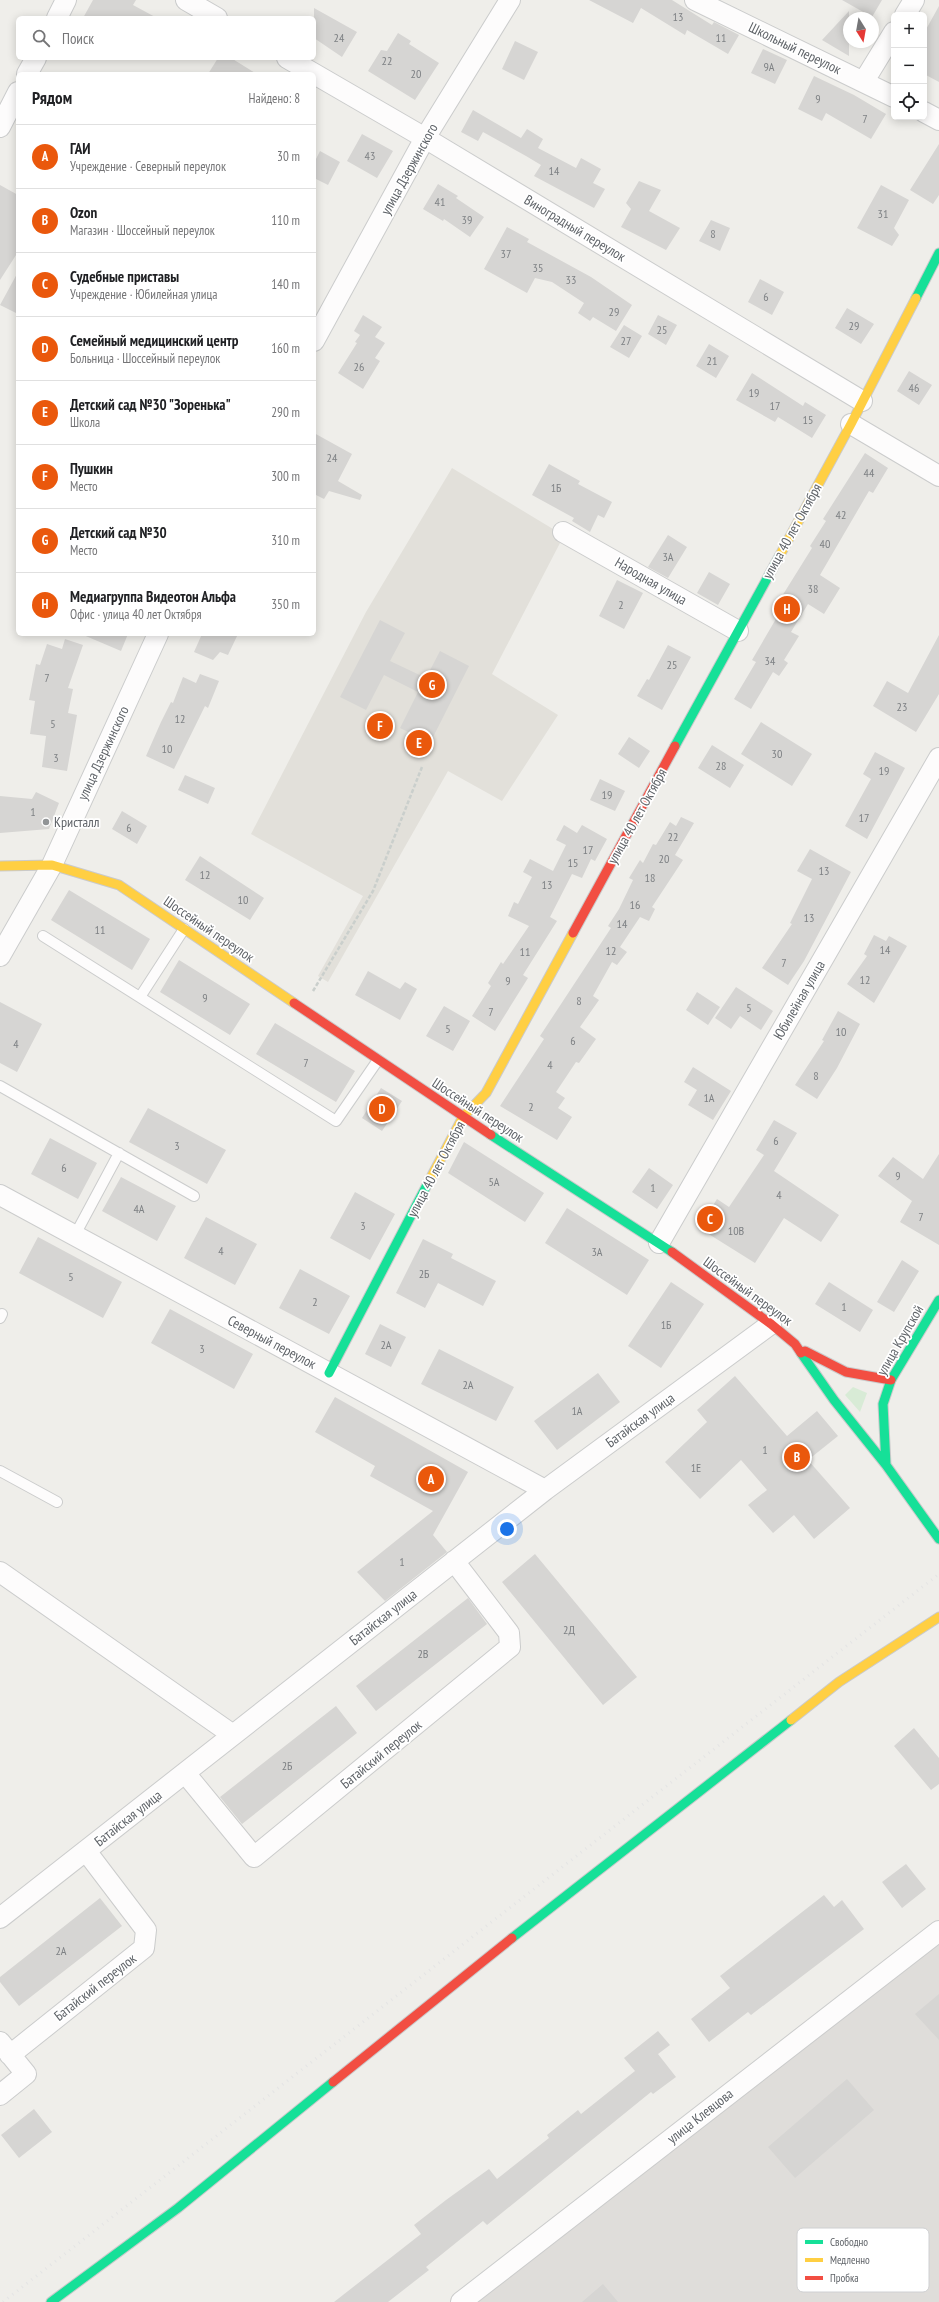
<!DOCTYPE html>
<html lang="ru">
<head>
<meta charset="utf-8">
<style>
  body { margin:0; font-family:"PT Sans Narrow",sans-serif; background:#f6f6f6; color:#202124 }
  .controls { position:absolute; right:12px; top:12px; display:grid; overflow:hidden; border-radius:6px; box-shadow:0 2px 10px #0003 }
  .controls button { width:36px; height:36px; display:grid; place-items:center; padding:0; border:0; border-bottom:1px solid #e0e0e0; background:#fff; color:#202124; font:20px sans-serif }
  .compass { position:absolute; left:843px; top:12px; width:36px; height:36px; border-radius:50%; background:#fff; box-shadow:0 2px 10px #0003; rotate:169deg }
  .you { position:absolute; left:507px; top:1529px; width:14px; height:14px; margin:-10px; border:3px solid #fff; border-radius:50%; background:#1a73e8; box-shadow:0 0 0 6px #1a73e833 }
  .badge { display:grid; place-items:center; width:26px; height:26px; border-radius:50%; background:#ea580c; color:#fff; font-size:13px; font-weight:700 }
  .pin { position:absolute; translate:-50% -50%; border:2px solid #fff; box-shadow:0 1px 4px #0006 }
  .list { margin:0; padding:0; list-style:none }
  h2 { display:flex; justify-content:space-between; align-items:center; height:52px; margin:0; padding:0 16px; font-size:17px }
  h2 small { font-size:13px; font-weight:400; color:#757577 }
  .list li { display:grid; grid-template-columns:26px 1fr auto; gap:12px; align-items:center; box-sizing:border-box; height:64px; padding:0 16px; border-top:1px solid #e0e0e0 }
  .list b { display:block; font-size:15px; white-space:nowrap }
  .list p { margin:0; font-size:13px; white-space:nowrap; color:#757577 }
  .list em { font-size:13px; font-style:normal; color:#757577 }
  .icon { flex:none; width:22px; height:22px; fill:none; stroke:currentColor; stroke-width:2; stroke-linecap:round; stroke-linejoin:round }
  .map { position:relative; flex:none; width:939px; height:2302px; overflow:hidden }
  .search { position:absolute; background:#fff; box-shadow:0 2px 10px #0003; left:16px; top:16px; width:300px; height:44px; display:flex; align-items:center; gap:10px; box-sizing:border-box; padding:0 14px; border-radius:6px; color:#757577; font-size:15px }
  .panel { position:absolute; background:#fff; box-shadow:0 2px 10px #0003; left:16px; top:72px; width:300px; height:564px; border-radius:6px }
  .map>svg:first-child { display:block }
</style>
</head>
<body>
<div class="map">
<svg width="939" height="2302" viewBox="0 0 939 2302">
  <rect width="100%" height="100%" fill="#efeeea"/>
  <path fill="#dfddda" d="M939 1940V2302H472Z"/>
  <path fill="#e2e0da" d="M452 468 553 529 560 543 492 674 558 715 502 801 448 771 328 982 318 976 363 896 251 834 366 612Z"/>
  <path fill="#d8ebd6" d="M853 1387 867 1393 860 1412 845 1395Z"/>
  <path fill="#d6d5d3" d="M93 0H136L133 5 157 18H83Z
    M589 0H672L712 25 714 22 739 35 728 54 687 30 685 35 641 8 633 23Z
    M842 0H882L872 17Z
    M939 6V82L924 74V33Z
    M314 8 357 32 342 57 314 38Z
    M849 11V56L822 40Z
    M398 33 411 41 409 44 439 63 415 100 368 71 381 50 387 51Z
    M515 41 538 52 524 80 502 69Z
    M763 49 787 60 775 84 751 73Z
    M218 58H231L257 74H208Z
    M814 76 854 95 886 114 871 139 826 113 822 121 798 109Z
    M473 110 521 138 527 129 543 139 538 148 576 168 581 158 601 169 593 183 605 189 594 208 534 176 541 165 526 156 483 132 478 141 461 132Z
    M362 134 393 151 377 178 347 161Z
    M939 144V195L933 204 910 190Z
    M320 151 340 162 328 185 314 178V163Z
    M639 181 661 190 649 211 680 228 666 250 621 227 631 209 626 203Z
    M438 184 458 196 456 198 484 217 470 237 444 219 443 221 423 209Z
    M0 185 18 195V252L0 280Z
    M881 185 909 200 894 228 899 235 892 246 857 228Z
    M711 220 730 228 720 251 699 241Z
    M507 227 529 239 527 242 591 277 632 305 616 331 593 317 590 321 578 313 584 303 552 282 535 278 527 293 484 269Z
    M18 272V314L0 305Z
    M760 279 784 292 772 315 748 302Z
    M847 308 874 324 861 344 835 328Z
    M363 315 382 327 375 337 385 343 375 358 380 361 363 389 338 373 357 343 355 342 360 335 354 331Z
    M658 315 677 325 666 345 648 334Z
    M624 325 642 336 629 358 610 347Z
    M709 344 729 356 716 378 696 366Z
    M909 371 932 385 919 405 897 391Z
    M752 373 803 406 805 402 826 415 812 438 778 417 775 422 736 400Z
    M314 433 352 454 338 481 362 495 360 500 329 491 324 499 314 494Z
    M865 453 888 468 873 493 869 491 820 575 840 588 824 614 808 604 791 632 799 636 784 660 788 663 779 676 773 672 751 709 734 699 756 662 752 660 780 612 774 609 812 548 810 546 826 521 823 519Z
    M549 464 580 481 578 484 612 502 604 518 598 515 590 532 572 521 574 518 532 495Z
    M668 535 687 547 668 578 648 567Z
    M709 572 730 584 718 605 697 593Z
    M617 580 643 593 624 629 599 616Z
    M380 620 405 633 390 661 426 678 440 651 469 666 430 743 400 728 418 692 384 675 366 710 340 697Z
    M81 634H128L121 651Z
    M202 634H238L228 655 220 652 213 660 194 652Z
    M939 635V694L916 732 873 706 887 681 908 693Z
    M65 639 83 645 68 688 73 689 68 713 77 715 67 771 42 767 46 736 30 734 35 701 29 700 36 664 40 665 47 644 62 649Z
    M668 645 691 657 662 710 637 696 647 679 649 680Z
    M200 674 219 681 208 708 205 706 174 769 146 756 161 722 171 702 173 703 183 677 196 683Z
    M761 722 812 754 792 786 741 754Z
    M629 737 650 751 639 768 618 754Z
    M712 745 744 765 730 788 698 768Z
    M875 752 905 768 867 839 845 826 871 779 863 774Z
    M185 775 215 788 208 804 178 790Z
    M600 779 625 791 615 811 590 800Z
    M36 792 59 803 49 829 0 833V796L32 799Z
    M122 811 147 826 137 844 112 829Z
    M681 817 694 823 675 855 683 860 652 907 655 909 649 921 640 917 620 947 627 952 617 965 612 962 593 996 599 1000 580 1027 596 1039 579 1063 576 1062 556 1092 565 1098 558 1108 572 1117 557 1140 500 1106 544 1039 540 1036 611 928 608 926 619 909 633 880 629 878 640 860 643 863 653 844 656 845 670 822 676 826Z
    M564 825 577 833 582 825 607 839 595 861 591 859 582 878 572 874 550 917 557 921 523 975 528 978 495 1031 472 1016 491 986 488 983 501 962 503 964 529 926 508 916 514 902 518 904 532 877 523 872 530 859 553 871 566 845 556 840Z
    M810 849 851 872 804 961 788 985 762 968 792 924 790 923 812 879 797 871Z
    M200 856 264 898 250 920 185 880Z
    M69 890 150 939 132 970 51 920Z
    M874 935 886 941 889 936 907 946 874 1003 847 984 867 956 864 954Z
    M179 960 250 1004 230 1035 160 992Z
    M368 971 400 989 405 982 417 989 400 1020 355 995Z
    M736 987 773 1011 761 1030 740 1016 731 1029 715 1018Z
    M697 992 720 1007 708 1025 686 1010Z
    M0 1002 42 1024 17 1072 0 1063Z
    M444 1006 470 1021 453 1051 426 1036Z
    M838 1011 860 1024 837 1068 817 1099 795 1085 824 1041 822 1040Z
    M275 1023 355 1071 336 1102 256 1054Z
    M693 1067 731 1091 713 1120 688 1105 697 1090 684 1082Z
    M381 1088 402 1101 382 1131 362 1118Z
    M148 1108 226 1150 207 1184 129 1142Z
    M774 1120 797 1133 774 1171 839 1215 821 1242 784 1218 755 1263 699 1228 717 1199 729 1207 764 1155 756 1150Z
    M50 1138 97 1163 78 1199 31 1174Z
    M464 1142 544 1193 525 1222 448 1173Z
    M939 1154V1245L900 1222 912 1201 878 1176 893 1157 923 1179Z
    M649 1168 673 1185 657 1209 632 1192Z
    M121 1177 176 1206 157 1241 102 1211Z
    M355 1192 395 1214 370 1260 330 1238Z
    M567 1208 649 1260 627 1295 545 1243Z
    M206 1217 257 1244 235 1285 184 1258Z
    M38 1237 122 1282 103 1318 19 1273Z
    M423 1239 453 1254 451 1258 496 1281 483 1306 438 1283 425 1308 396 1293Z
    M902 1260 919 1271 894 1312 877 1302Z
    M300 1269 350 1296 329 1334 279 1308Z
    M671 1282 704 1304 661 1368 628 1346Z
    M829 1282 873 1310 860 1332 815 1304Z
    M170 1309 253 1354 234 1389 151 1343Z
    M380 1324 406 1337 391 1367 365 1354Z
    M439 1349 514 1387 496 1421 421 1384Z
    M598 1373 620 1402 557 1450 534 1421Z
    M735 1376 787 1436 817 1411 838 1436 808 1460 850 1508 814 1539 794 1515 773 1533 748 1505 767 1490 741 1460 700 1499 665 1462 707 1422 697 1410Z
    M335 1397 468 1472 433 1535 447 1552 385 1601 357 1572 433 1511 370 1476 375 1466 315 1432Z
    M535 1554 637 1677 603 1705 502 1582Z
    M468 1598 487 1624 376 1711 356 1686Z
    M336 1706 357 1733 242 1824 220 1797Z
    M914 1728 939 1758V1784L931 1790 894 1746Z
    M906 1864 926 1889 902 1908 882 1882Z
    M824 1895 834 1907 842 1900 864 1929 751 2015 748 2012 709 2042 691 2019 730 1988 720 1976Z
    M100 1898 122 1926 19 2006 0 1982V1977Z
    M939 1994V2040L915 2014Z
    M658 2031 670 2045 658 2054 676 2077 653 2094 651 2092 487 2225 483 2221 426 2267 429 2270 388 2302H334L421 2234 414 2225 446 2200 489 2169 497 2179 549 2138 547 2135 578 2110 581 2114 635 2071 624 2058Z
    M847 2079 874 2110 795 2178 768 2147Z
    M34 2109 52 2132 19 2158 1 2135Z
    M603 2284 618 2302H582Z"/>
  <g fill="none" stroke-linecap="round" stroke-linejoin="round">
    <g stroke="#cbcccc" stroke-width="12">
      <path id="lane" d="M43 936 336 1121 378 1060
        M140 997 184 929
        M0 1086 194 1196
        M75 1235 119 1153
        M0 1318 2 1314
        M0 1471 57 1502"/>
    </g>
    <g stroke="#cbcccc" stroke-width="22">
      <path id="street" d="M186 0 217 18
        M695 0 894 97
        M905 15 914 0
        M57 18 66 0
        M287 58 425 138 862 401
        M27 74 36 58
        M864 81 894 32
        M924 112 939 120
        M0 127 18 92
        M314 341 425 138 510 0
        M851 424 939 476
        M563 532 738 631
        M0 956 52 865 158 634
        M0 1195 545 1490
        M659 1243 939 758
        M0 1572 233 1735
        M185 1773 254 1857 510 1647 509 1633 454 1561
        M0 1918 545 1490 771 1324
        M0 2042 26 2074 0 2095
        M10 2055 144 1948 146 1930 86 1851
        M461 2302 939 1931"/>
    </g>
    <g stroke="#cacacb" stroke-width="11">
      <path id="fast" d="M916 298 939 253
        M675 746 780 555
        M491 1135 672 1252
        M939 1300 891 1380 883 1404 886 1465 939 1539
        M801 1353 834 1400 886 1465
        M329 1373 429 1181
        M512 1938 791 1720
        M51 2302 178 2208 333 2082"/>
    </g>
    <g stroke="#cacacb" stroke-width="11">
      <path id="slow" d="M780 555 851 424 916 298
        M0 866 52 865 119 885 294 1003
        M429 1181 463 1117 486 1093 573 933
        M791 1720 839 1682 939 1617"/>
    </g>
    <g stroke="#cacacb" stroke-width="11">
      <path id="jam" d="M573 933 675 746
        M294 1003 491 1135
        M672 1252 771 1324 795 1344 801 1353
        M805 1351 846 1372 891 1380
        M333 2082 512 1938"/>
    </g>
    <path stroke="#cacfcc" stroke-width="2.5" stroke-dasharray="4 2" stroke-linecap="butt" d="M313 991 373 891 422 767"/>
    <use href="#lane" stroke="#fdfcfc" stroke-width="10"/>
    <use href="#street" stroke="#fdfcfc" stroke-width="20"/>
    <use href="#fast" stroke="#16e098" stroke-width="9"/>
    <use href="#slow" stroke="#ffcf43" stroke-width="9"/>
    <use href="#jam" stroke="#f24e42" stroke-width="9"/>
    <path stroke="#e4e4e4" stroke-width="3" stroke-dasharray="1 5" stroke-linecap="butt" d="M3 2302 939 1574"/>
  </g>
  <circle fill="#919496" stroke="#fff" stroke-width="1.5" cx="46" cy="822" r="4"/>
  <g text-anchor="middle" stroke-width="3.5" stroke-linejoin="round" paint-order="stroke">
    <g font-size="12" fill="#7e8184">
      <text x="678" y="21">13</text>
      <text x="339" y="42">24</text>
      <text x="721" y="42">11</text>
      <text x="387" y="65">22</text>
      <text x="769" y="71">9А</text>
      <text x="416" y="78">20</text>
      <text x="818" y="103">9</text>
      <text x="865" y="123">7</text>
      <text x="370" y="160">43</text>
      <text x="554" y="175">14</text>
      <text x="440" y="206">41</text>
      <text x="883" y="218">31</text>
      <text x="467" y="224">39</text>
      <text x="713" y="238">8</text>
      <text x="506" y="258">37</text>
      <text x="538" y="272">35</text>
      <text x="571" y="284">33</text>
      <text x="766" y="301">6</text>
      <text x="614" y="316">29</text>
      <text x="854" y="330">29</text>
      <text x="662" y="334">25</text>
      <text x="626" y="345">27</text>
      <text x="712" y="365">21</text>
      <text x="359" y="371">26</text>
      <text x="914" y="392">46</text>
      <text x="754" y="397">19</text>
      <text x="775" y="410">17</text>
      <text x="808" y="424">15</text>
      <text x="332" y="462">24</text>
      <text x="869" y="477">44</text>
      <text x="556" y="492">1Б</text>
      <text x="841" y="519">42</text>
      <text x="825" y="548">40</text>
      <text x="668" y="561">3А</text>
      <text x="813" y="593">38</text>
      <text x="621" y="609">2</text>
      <text x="770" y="665">34</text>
      <text x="672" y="669">25</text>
      <text x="47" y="682">7</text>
      <text x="902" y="711">23</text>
      <text x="180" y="723">12</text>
      <text x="53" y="728">5</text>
      <text x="167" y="753">10</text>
      <text x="777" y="758">30</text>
      <text x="56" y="762">3</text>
      <text x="721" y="770">28</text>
      <text x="884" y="775">19</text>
      <text x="607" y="799">19</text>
      <text x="33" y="816">1</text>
      <text x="864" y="822">17</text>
      <text x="129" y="832">6</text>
      <text x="673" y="841">22</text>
      <text x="588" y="854">17</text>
      <text x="664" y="863">20</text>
      <text x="573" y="867">15</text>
      <text x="824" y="875">13</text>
      <text x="205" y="879">12</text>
      <text x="650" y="882">18</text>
      <text x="547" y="889">13</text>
      <text x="243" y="904">10</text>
      <text x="635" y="909">16</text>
      <text x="809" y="922">13</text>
      <text x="622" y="928">14</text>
      <text x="100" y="934">11</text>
      <text x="885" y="954">14</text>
      <text x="611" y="955">12</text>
      <text x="525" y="956">11</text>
      <text x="784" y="967">7</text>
      <text x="865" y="984">12</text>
      <text x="508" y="985">9</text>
      <text x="205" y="1002">9</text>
      <text x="579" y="1005">8</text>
      <text x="749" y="1012">5</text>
      <text x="491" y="1016">7</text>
      <text x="448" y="1033">5</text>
      <text x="841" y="1036">10</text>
      <text x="573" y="1045">6</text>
      <text x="16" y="1048">4</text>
      <text x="306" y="1067">7</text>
      <text x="550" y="1069">4</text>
      <text x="816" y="1080">8</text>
      <text x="709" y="1102">1А</text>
      <text x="531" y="1111">2</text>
      <text x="776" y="1145">6</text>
      <text x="177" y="1150">3</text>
      <text x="64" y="1172">6</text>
      <text x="898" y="1180">9</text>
      <text x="494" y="1186">5А</text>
      <text x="653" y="1192">1</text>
      <text x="779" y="1199">4</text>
      <text x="139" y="1213">4А</text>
      <text x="921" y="1221">7</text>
      <text x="363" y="1230">3</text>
      <text x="736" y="1235">10В</text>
      <text x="221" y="1255">4</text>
      <text x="597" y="1256">3А</text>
      <text x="424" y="1278">2Б</text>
      <text x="71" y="1281">5</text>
      <text x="315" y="1306">2</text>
      <text x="844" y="1311">1</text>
      <text x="666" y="1329">1Б</text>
      <text x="386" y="1349">2А</text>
      <text x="202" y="1353">3</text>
      <text x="468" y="1389">2А</text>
      <text x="577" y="1415">1А</text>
      <text x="765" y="1454">1</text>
      <text x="696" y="1472">1Е</text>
      <text x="402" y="1566">1</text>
      <text x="569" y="1634">2Д</text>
      <text x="423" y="1658">2В</text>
      <text x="287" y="1770">2Б</text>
      <text x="61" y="1955">2А</text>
    </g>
    <g font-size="14" fill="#5f6368" stroke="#fff">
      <text transform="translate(795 48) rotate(26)" y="5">Школьный переулок</text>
      <text transform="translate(409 169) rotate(-61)" y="5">улица Дзержинского</text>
      <text transform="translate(575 228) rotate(31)" y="5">Виноградный переулок</text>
      <text transform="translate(792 531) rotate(-61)" y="5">улица 40 лет Октября</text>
      <text transform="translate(651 581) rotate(30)" y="5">Народная улица</text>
      <text transform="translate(103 753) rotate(-65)" y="5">улица Дзержинского</text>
      <text transform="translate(637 816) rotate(-61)" y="5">улица 40 лет Октября</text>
      <text transform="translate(209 929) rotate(34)" y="5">Шоссейный переулок</text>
      <text transform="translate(799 1000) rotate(-60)" y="5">Юбилейная улица</text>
      <text transform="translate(478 1110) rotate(33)" y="5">Шоссейный переулок</text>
      <text transform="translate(436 1169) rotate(-62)" y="5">улица 40 лет Октября</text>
      <text transform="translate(748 1291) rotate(36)" y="5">Шоссейный переулок</text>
      <text transform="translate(900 1340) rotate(-60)" y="5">улица Крупской</text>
      <text transform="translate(272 1342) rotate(28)" y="5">Северный переулок</text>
      <text transform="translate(640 1420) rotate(-36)" y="5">Батайская улица</text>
      <text transform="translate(383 1617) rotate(-38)" y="5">Батайская улица</text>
      <text transform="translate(381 1754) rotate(-39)" y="5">Батайский переулок</text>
      <text transform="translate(128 1818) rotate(-38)" y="5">Батайская улица</text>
      <text transform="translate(95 1987) rotate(-38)" y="5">Батайский переулок</text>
      <text transform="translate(700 2116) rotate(-38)" y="5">улица Клевцова</text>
    </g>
    <g font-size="14" fill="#5f6368" stroke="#fff" text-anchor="start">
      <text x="54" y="827">Кристалл</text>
    </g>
  </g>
  <rect x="797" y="2228" width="132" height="64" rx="6" fill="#fff" stroke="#cfd0d2" stroke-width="1"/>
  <rect x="805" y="2240" width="18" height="4" fill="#16e098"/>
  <rect x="805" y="2258" width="18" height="4" fill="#ffcf43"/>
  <rect x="805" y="2276" width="18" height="4" fill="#f24e42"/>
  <g font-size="11" fill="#5f6368">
    <text x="830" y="2246">Свободно</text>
    <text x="830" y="2264">Медленно</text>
    <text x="830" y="2282">Пробка</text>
  </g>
</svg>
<div class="controls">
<button>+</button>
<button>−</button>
<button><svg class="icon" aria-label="locate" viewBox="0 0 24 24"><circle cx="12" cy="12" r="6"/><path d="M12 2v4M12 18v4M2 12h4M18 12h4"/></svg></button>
</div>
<svg class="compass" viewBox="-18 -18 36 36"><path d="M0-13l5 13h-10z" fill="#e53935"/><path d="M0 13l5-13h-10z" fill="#757577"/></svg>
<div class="you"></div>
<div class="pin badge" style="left:431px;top:1479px">A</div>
<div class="pin badge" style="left:797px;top:1457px">B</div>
<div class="pin badge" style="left:710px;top:1219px">C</div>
<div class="pin badge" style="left:382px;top:1109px">D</div>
<div class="pin badge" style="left:419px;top:743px">E</div>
<div class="pin badge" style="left:380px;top:726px">F</div>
<div class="pin badge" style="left:432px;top:685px">G</div>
<div class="pin badge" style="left:787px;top:609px">H</div>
<div class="search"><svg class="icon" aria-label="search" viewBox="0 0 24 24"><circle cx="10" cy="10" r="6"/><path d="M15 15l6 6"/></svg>Поиск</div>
<section class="panel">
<h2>Рядом<small>Найдено: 8</small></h2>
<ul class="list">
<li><span class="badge">A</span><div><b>ГАИ</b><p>Учреждение · Северный переулок</p></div><em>30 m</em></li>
<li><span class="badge">B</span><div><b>Ozon</b><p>Магазин · Шоссейный переулок</p></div><em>110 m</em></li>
<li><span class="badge">C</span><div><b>Судебные приставы</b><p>Учреждение · Юбилейная улица</p></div><em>140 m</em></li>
<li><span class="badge">D</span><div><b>Семейный медицинский центр</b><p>Больница · Шоссейный переулок</p></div><em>160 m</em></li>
<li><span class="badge">E</span><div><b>Детский сад №30 &quot;Зоренька&quot;</b><p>Школа</p></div><em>290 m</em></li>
<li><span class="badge">F</span><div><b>Пушкин</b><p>Место</p></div><em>300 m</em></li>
<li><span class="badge">G</span><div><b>Детский сад №30</b><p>Место</p></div><em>310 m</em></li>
<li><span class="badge">H</span><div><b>Медиагруппа Видеотон Альфа</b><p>Офис · улица 40 лет Октября</p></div><em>350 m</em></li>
</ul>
</section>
</div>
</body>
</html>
